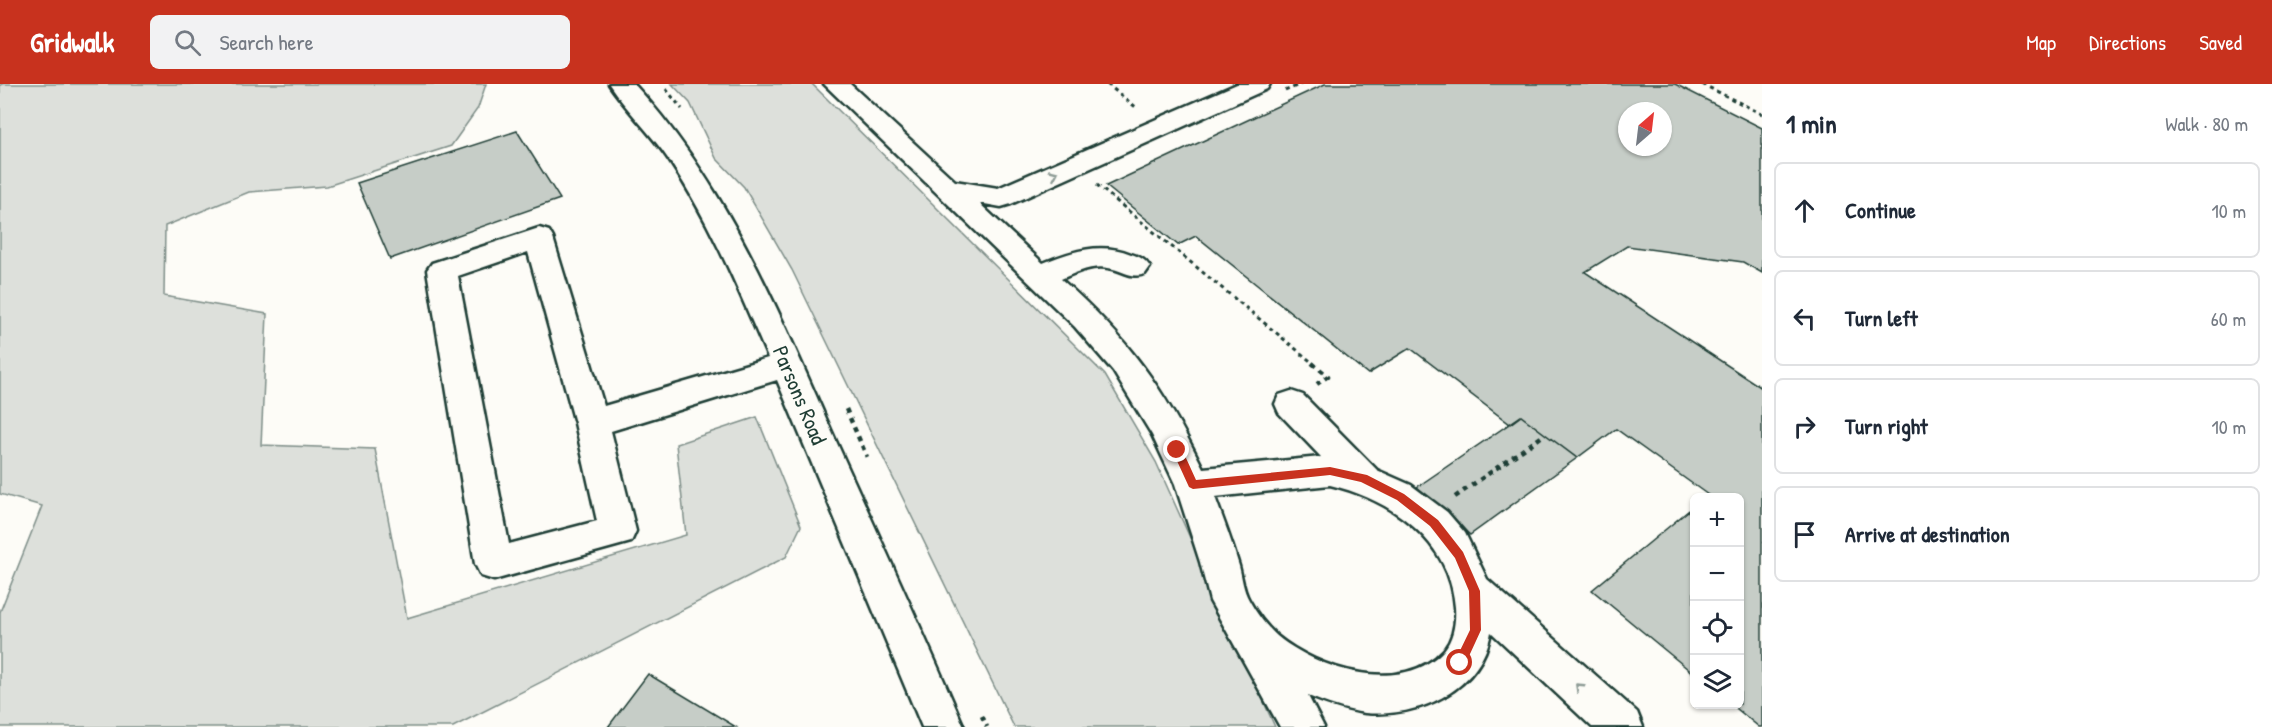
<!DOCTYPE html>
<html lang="en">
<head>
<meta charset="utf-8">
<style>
  body { margin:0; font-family:"Patrick Hand",sans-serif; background:#f2f2f3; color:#1f2937 }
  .controls { position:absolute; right:18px; bottom:18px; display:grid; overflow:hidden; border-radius:9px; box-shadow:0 2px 4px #0004 }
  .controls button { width:54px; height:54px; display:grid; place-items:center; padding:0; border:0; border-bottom:2px solid #e0e1e3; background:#fff; color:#1f2937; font:30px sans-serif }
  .compass { position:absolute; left:1618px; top:18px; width:54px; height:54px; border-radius:50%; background:#fff; box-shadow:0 2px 4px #0004; rotate:28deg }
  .stop { position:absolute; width:18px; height:18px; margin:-14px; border:4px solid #c8321e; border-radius:50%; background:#fff }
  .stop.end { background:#c8321e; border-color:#fff; box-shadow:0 2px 6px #0008 }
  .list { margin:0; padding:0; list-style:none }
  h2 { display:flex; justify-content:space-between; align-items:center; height:78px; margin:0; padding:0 24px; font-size:26px }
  h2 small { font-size:20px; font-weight:400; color:#747a83 }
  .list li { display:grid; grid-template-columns:39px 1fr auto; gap:18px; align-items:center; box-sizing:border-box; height:96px; margin:0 12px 12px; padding:0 12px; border:2px solid #e0e1e3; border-radius:9px }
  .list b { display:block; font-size:22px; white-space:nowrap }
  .list em { font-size:20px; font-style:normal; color:#747a83 }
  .icon { flex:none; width:33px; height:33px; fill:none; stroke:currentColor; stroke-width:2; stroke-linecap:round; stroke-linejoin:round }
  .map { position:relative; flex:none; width:1762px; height:643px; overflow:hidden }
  header { display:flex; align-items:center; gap:36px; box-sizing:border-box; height:84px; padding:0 30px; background:#c8321e; color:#fff }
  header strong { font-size:28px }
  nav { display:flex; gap:33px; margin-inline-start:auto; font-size:21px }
  .search { width:420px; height:54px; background:#f2f2f3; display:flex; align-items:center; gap:15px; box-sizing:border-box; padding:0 21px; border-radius:9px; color:#747a83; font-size:22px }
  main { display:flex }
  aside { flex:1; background:#fff }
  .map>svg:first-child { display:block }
</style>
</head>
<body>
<header>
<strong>Gridwalk</strong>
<div class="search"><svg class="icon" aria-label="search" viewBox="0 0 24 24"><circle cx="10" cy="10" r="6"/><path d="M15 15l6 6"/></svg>Search here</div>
<nav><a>Map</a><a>Directions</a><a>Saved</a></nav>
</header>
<main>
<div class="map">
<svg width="1762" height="643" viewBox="0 0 1762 643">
  <rect width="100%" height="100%" fill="#fdfcf7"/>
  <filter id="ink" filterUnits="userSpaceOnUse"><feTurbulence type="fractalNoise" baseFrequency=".0167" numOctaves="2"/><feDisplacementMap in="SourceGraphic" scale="12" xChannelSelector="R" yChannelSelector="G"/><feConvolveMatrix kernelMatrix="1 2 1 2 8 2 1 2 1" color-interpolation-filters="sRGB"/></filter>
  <g filter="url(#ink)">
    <path fill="#dde0db" stroke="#7e8e88" stroke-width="1.5" d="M2 0H486L478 24 451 62 327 102 249 108 165 142 164 212 267 230 261 361 375 365 407 534 686 451 676 360 757 333 801 442 786 473 453 643H0V528L42 422 0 410V1Z
      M672 0H812L1105 291 1156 378 1275 643H1014L792 186 744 103 716 74 690 19Z"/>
    <path fill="#c6cdc7" stroke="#1f3d34" stroke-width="1.5" fill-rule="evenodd" d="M1325 0H1675L1762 44V189L1743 178 1627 162 1585 188 1762 304V643H1759L1731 620H1740V414H1705L1708 411 1616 345 1577 374 1521 332 1510 340 1410 264 1368 290 1196 152 1178 161 1106 102ZM1627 27H1663V63H1627Z
      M517 47 560 115 390 175 357 99Z
      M1521 332 1577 374 1470 451 1417 403Z
      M1694 422V590L1592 506Z
      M648 590 736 643H608Z"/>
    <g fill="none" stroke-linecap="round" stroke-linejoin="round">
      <g stroke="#1f3d34" stroke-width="5">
        <path id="minor" d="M609 0H634C729 103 780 231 836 357 879 452 923 547 964 643H922L777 296 611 347 636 447 631 458 494 496 481 492 475 480 427 186 432 179 539 144 549 147 553 154 604 322 768 274C739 207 710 137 669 76 651 49 627 27 609 0ZM528 168 575 339 597 437 509 460 458 192Z
          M824 0H850L955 97 998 104 1237 0H1270L1267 5 1011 120 1001 123 979 119 1043 179C1073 167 1100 158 1131 170 1140 173 1145 175 1150 183L1145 190C1130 195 1123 186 1108 184 1092 181 1075 189 1061 195 1129 255 1163 303 1203 384L1321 373 1279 329 1275 320 1279 311 1291 307 1303 311 1377 386 1411 401 1447 428 1465 449 1487 495 1637 628 1643 643H1592L1491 548C1481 606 1419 634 1365 629 1345 626 1326 619 1308 612L1324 643H1280L1210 517 1200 478 1175 400 1152 351 1113 287 1075 243ZM1330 401C1390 415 1450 456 1455 523 1456 537 1454 554 1444 566 1403 612 1318 586 1277 552 1266 542 1256 529 1249 516 1243 506 1242 493 1239 482 1232 458 1223 435 1215 413Z"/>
      </g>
      <path stroke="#1f3d34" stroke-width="3" stroke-dasharray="4 4" stroke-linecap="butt" d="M1107 0 1137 24
        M1702 0 1762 30
        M666 5 682 25
        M1285 7 1301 0
        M1097 101 1314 280"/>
      <path stroke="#1f3d34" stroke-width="4.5" stroke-dasharray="5 5" stroke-linecap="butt" d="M1312 279 1328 292 1317 300
        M846 325 867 373
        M1455 413 1541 353
        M982 632 987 643"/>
      <use href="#minor" fill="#fdfcf7" fill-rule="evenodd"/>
    </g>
    <defs><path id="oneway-chevron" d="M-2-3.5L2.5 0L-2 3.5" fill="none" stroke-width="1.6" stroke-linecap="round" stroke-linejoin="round" transform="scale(1.5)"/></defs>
    <g stroke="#8e9c96">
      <use href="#oneway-chevron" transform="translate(1054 90) rotate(-24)"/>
      <use href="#oneway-chevron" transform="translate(1579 603) rotate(-137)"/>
    </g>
  </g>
  <path fill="#c8321e" d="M1177 361 1181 363 1196 396 1330 383 1367 391 1404 410 1438 436 1463 468 1480 507 1481 546 1464 583 1460 584 1454 579 1470 546 1469 507 1455 474 1430 442 1397 416 1361 398 1330 391 1193 405 1189 403 1172 366Z"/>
  <g text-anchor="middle" stroke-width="5" stroke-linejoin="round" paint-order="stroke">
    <g font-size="22" fill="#1f3d34" stroke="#fdfcf7">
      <text transform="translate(800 311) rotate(67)" y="8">Parsons Road</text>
    </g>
  </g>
</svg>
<div class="controls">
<button>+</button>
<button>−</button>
<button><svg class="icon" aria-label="locate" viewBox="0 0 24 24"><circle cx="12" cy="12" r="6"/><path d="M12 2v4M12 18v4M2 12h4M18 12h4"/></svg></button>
<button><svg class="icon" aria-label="layers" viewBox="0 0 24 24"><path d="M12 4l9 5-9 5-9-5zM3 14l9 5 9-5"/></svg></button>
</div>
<svg class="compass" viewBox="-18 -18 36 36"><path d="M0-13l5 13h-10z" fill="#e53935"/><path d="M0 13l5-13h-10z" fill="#747a83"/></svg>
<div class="stop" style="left:1460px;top:579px"></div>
<div class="stop end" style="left:1177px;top:366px"></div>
</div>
<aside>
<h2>1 min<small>Walk · 80 m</small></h2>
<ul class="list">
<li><svg class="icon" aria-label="ahead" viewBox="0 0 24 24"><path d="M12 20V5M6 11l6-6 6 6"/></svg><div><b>Continue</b></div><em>10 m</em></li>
<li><svg class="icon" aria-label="left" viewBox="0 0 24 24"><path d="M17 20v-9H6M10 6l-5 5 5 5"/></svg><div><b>Turn left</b></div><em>60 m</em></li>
<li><svg class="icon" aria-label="right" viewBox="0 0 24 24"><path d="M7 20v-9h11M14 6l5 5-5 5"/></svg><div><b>Turn right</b></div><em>10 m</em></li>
<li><svg class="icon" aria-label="arrive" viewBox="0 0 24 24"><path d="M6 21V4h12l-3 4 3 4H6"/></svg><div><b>Arrive at destination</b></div></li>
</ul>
</aside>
</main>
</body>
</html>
